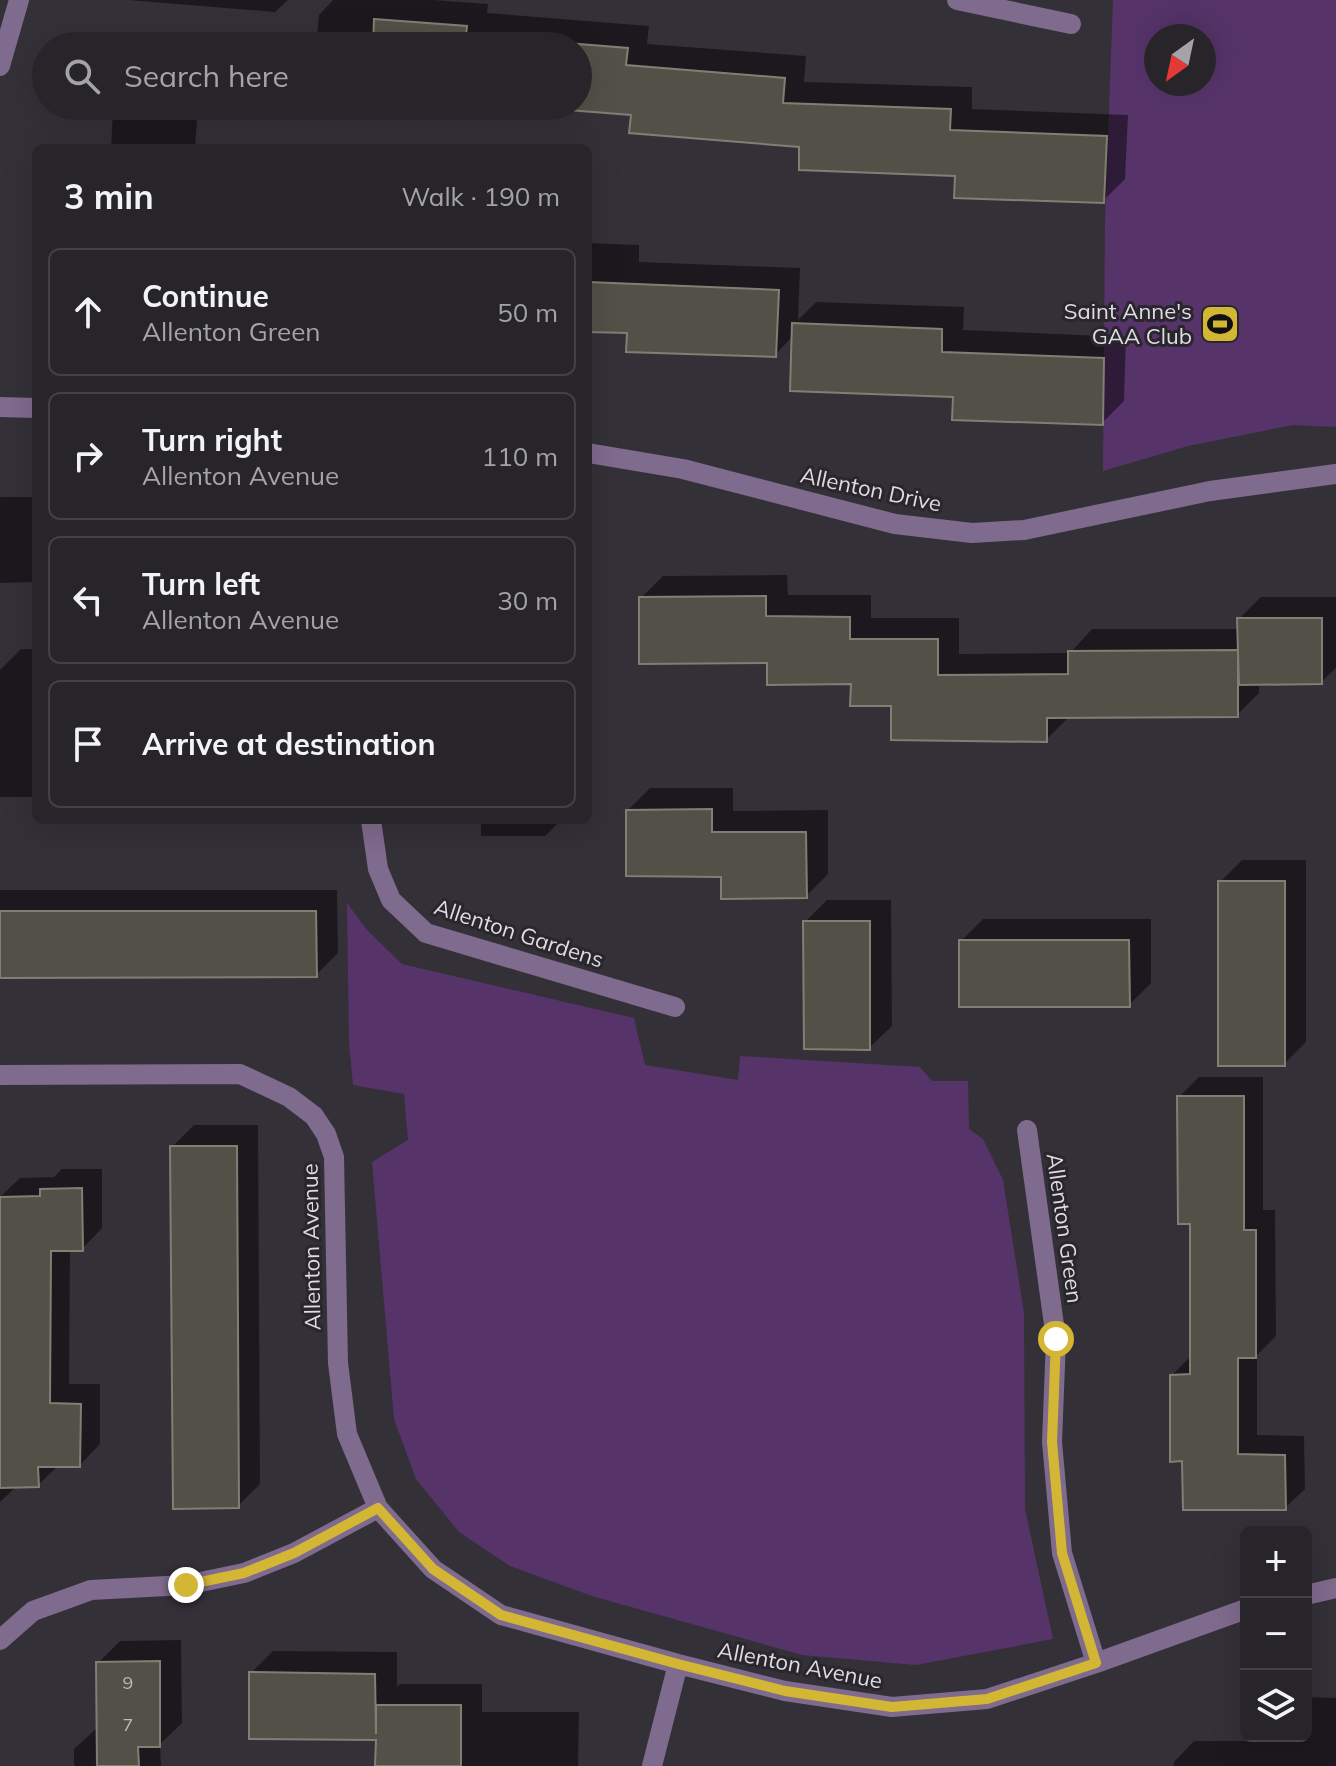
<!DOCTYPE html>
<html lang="en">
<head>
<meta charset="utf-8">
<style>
  body { margin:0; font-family:Mulish,sans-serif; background:#333036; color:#f1f3f6 }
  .controls { position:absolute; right:24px; bottom:24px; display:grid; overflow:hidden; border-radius:12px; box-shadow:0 8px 32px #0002 }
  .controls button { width:72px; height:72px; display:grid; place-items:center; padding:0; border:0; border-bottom:2px solid #434147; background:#27242a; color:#f1f3f6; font:40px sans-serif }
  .compass { position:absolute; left:1144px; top:24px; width:72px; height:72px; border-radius:50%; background:#27242a; box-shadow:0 8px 32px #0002; rotate:213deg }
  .stop { position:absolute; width:24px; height:24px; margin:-18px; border:6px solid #d4b635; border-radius:50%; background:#fff }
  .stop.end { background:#d4b635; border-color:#fff; box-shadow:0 2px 8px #0008 }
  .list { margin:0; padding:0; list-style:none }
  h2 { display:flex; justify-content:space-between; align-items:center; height:104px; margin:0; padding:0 32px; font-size:34px }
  h2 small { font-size:26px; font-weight:400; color:#a4a4a8 }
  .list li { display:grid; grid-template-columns:52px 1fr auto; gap:24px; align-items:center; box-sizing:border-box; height:128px; margin:0 16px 16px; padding:0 16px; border:2px solid #434147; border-radius:12px }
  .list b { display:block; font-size:30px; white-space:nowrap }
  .list p { margin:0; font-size:26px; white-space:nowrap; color:#a4a4a8 }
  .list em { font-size:26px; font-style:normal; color:#a4a4a8 }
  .icon { flex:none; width:44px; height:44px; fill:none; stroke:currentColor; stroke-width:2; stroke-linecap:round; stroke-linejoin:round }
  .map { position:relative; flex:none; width:1336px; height:1766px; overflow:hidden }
  .search { position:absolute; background:#27242a; box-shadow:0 8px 32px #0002; left:32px; top:32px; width:560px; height:88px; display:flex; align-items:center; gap:20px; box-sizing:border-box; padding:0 28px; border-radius:44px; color:#a4a4a8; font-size:30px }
  .panel { position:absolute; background:#27242a; box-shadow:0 8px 32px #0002; left:32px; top:144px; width:560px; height:680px; border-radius:12px }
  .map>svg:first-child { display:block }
</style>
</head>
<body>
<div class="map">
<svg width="1336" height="1766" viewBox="0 0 1336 1766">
  <rect width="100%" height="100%" fill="#343038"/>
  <path fill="#56346a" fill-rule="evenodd" d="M1113 0H1336V427L1293 425 1188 446 1103 471 1105 223ZM1156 36H1204V84H1156Z
    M347 903 367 930 402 964 634 1018 645 1065 738 1080 740 1056 920 1067 932 1081H968L969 1129 983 1139 1003 1180 1024 1313 1025 1509 1053 1639 916 1665 802 1655 592 1596 510 1566 459 1532 416 1479 394 1419 372 1162 408 1140 404 1094 353 1085 349 1042Z"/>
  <path fill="#0007" d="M128 0H288L275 12Z
    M333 0H433L488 4 487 13 649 26 647 44 806 56 804 82 972 87V109L1128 115 1125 179 1103 201 633 113 544 106H578V46H316L319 15Z
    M119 106H198L195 148H111L113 112Z
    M588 243 639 245V262L800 268 798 320 816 302 964 307 963 330 1126 337 1124 401 1102 423 793 336 775 355 629 332 588 331Z
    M0 497H36V582L0 583Z
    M787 575 788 595H871V618H959V654L1070 653 1092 629H1240L1239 619 1261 597H1336V668L1321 682 1259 683V693L1237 715 1068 718 1046 740 893 704 853 682 769 661 641 598 663 576Z
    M21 649H36V797H0V670Z
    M650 788H733V811L828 810V874L806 896 723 875 628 810Z
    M481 820H561L545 836H481Z
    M1242 860H1306V1042L1284 1064 1220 882Z
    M0 890H337L338 953 316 975 0 976Z
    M827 900H891L892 1026 869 1048 805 922Z
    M983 919H1151V983L1129 1005 961 941Z
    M1199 1077H1263V1210H1275L1276 1336 1257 1355V1435L1304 1436 1305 1489 1285 1508 1184 1459 1172 1375 1192 1355V1222L1179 1097Z
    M194 1125H258L260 1484 238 1506 172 1147Z
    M62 1169H102V1228L82 1249H70L69 1384H100V1444L80 1465H59L38 1485 17 1486 0 1502V1197L20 1178 54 1177Z
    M181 1640 182 1723 160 1744 161 1766H74V1749L98 1727V1663L120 1641Z
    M273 1651 397 1652V1687L400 1684H482V1712H579L578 1766H377L378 1738 251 1673Z
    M1306 1697 1336 1698V1766H1174V1762L1194 1741H1281V1736H1306Z"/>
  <path fill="#535047" stroke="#817f74" stroke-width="2" d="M374 19 467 26 466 35 628 48 626 65 785 78 783 103 951 109 950 130 1107 136 1104 203 954 198 955 176 799 170V147L629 133 631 115 517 106H578V46H373Z
    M588 282 779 290 776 357 626 352 627 333 588 332Z
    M792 323 942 329V352L1104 358 1103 425 952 420 953 397 790 391Z
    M766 596V616L850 617V639H938V675L1068 674V651L1238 650V717L1047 718V742L891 740V706H850L851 684 767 685V663L639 664V597Z
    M1237 618H1322V684L1239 685Z
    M712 809V832H806L807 898 721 899V877L626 876V810Z
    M1218 881H1285V1066H1218Z
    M0 911H316L317 977 0 978Z
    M803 921H870V1050L804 1049Z
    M959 940H1129L1130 1007H959Z
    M1177 1096H1244V1230H1256V1358H1238V1454L1285 1455 1286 1510H1183L1182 1461 1170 1462V1375L1190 1374V1224H1178Z
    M170 1146H237L239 1508 173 1509Z
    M82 1188 83 1251H51L50 1403 81 1404 80 1467H38L39 1487 0 1488V1197L40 1196V1189Z
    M160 1661V1747H138L139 1766H97L96 1662Z
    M249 1672 375 1674 376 1734V1705H461V1766H375L376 1740 249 1739Z"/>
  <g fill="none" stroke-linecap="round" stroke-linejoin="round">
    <path stroke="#7f6b8d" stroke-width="20" d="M957 0 1071 24
      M0 66 19 0
      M0 407 36 408
      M588 453 683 469 895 524 972 533 1024 530 1210 491 1336 474
      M371 820 378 869 391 900 426 933 675 1007
      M0 1075 240 1074 289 1097 314 1116 326 1134 334 1157 338 1363 347 1434 378 1508 433 1569 501 1615 678 1664 785 1691 892 1707 987 1699 1096 1663 1246 1609
      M1027 1130 1056 1339 1052 1442 1062 1553 1096 1663
      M1306 1595 1336 1588
      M0 1640 33 1611 91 1590 186 1585 244 1573 294 1553 378 1508
      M652 1766 678 1664"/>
  </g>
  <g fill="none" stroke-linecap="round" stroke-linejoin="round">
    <path stroke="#d4b635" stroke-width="10" d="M186 1585 244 1573 294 1553 378 1508 433 1569 501 1615 678 1664 785 1691 892 1707 987 1699 1096 1663 1062 1553 1052 1442 1056 1339"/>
  </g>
  <defs>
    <g id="stadium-square" transform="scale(2)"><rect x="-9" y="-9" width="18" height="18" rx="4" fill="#d4b635" stroke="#2a262e"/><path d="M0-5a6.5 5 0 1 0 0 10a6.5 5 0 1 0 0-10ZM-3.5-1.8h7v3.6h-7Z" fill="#111"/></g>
  </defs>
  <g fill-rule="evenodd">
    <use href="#stadium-square" x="1220" y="324"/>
  </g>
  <g text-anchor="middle" stroke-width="6" stroke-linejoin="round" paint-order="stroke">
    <g font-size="18" fill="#bcb9ba">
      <text x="128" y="1689">9</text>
      <text x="128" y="1731">7</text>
    </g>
    <g font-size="22" fill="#dfdce1" stroke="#2a262e" text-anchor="end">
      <text x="1192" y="319">Saint Anne's<tspan x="1192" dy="25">GAA Club</tspan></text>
    </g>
    <g font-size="22" fill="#dfdce1" stroke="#2a262e">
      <text transform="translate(871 489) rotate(12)" y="8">Allenton Drive</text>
      <text transform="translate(519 933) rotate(18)" y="8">Allenton Gardens</text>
      <text transform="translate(1065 1228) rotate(82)" y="8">Allenton Green</text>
      <text transform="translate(311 1247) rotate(-91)" y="8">Allenton Avenue</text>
      <text transform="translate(800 1665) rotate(11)" y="8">Allenton Avenue</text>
    </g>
  </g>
</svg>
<div class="controls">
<button>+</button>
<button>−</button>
<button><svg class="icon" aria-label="layers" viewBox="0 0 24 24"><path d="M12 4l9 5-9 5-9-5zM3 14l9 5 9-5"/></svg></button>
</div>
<svg class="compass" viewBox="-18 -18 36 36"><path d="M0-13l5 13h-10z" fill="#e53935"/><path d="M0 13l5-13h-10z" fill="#a4a4a8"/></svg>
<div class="stop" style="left:1056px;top:1339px"></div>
<div class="stop end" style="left:186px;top:1585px"></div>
<div class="search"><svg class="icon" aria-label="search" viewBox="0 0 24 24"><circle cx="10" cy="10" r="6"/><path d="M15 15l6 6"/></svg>Search here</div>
<section class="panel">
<h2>3 min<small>Walk · 190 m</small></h2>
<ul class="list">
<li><svg class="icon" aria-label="ahead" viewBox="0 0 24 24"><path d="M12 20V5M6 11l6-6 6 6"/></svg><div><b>Continue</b><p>Allenton Green</p></div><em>50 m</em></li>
<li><svg class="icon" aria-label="right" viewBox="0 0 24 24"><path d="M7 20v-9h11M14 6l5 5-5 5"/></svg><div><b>Turn right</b><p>Allenton Avenue</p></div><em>110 m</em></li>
<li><svg class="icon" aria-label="left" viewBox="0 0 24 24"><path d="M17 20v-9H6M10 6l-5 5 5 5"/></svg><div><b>Turn left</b><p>Allenton Avenue</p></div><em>30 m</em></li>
<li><svg class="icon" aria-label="arrive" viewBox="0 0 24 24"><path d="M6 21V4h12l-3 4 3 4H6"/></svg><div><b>Arrive at destination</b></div></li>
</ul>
</section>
</div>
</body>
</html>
